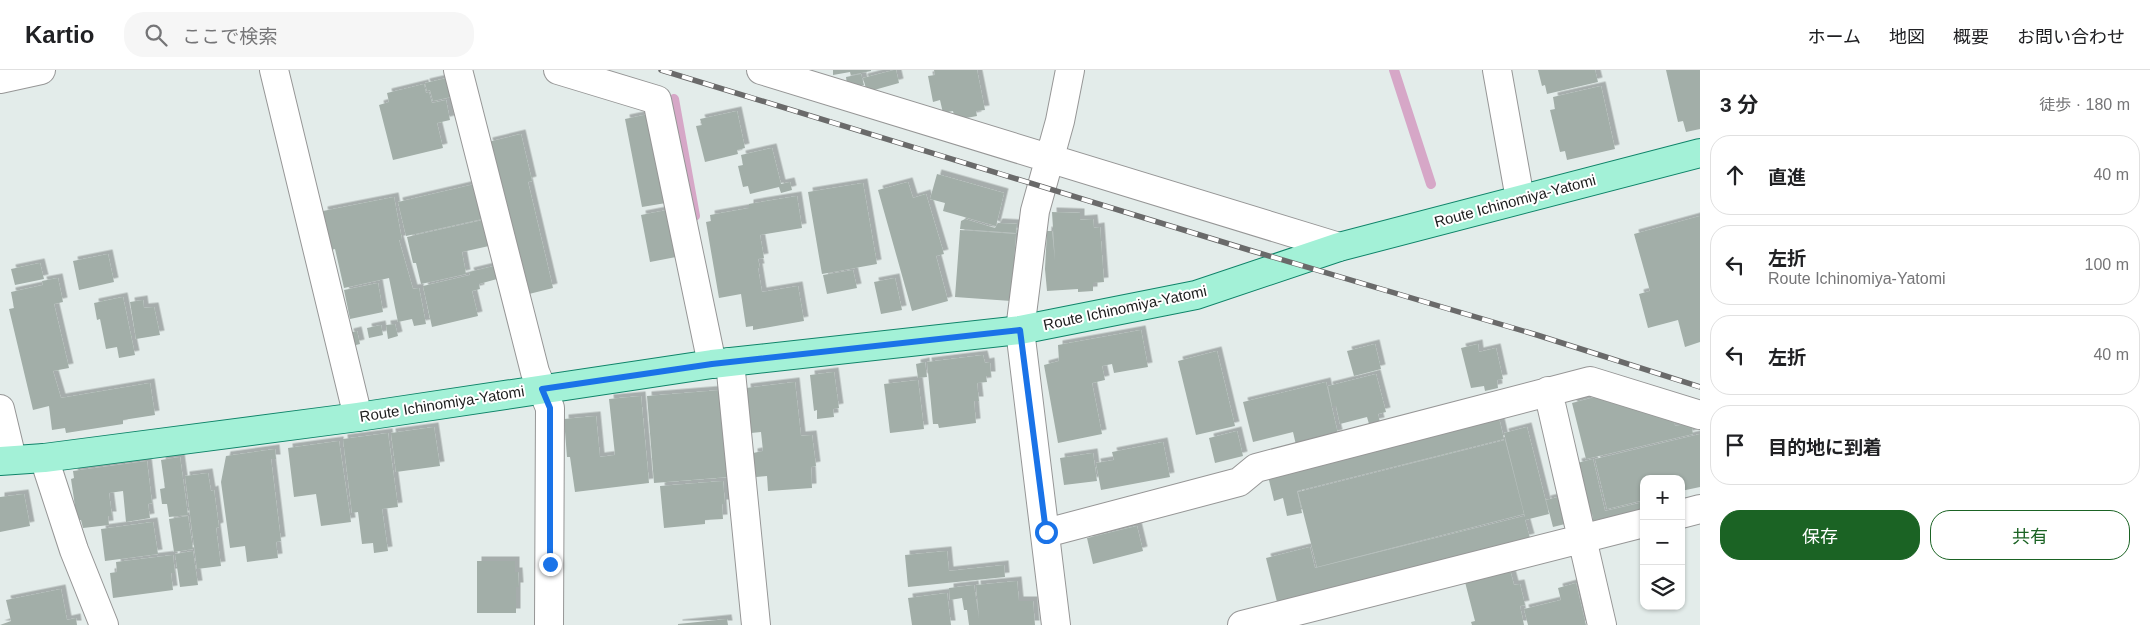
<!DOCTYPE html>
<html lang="ja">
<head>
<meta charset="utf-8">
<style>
  body { margin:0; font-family:Arial,"Noto Sans JP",sans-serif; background:#f6f6f6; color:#202124 }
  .controls { position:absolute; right:15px; bottom:15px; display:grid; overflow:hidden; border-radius:10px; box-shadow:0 1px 4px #0004 }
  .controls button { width:45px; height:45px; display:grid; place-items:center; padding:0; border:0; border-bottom:1px solid #e0e0e0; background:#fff; color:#202124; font:25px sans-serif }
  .stop { position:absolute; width:15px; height:15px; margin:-11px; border:4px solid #1a73e8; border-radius:50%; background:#fff }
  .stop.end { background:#1a73e8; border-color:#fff; box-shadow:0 1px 5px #0008 }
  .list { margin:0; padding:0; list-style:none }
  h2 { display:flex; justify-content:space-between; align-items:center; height:65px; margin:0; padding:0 20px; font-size:21px }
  h2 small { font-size:16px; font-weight:400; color:#757577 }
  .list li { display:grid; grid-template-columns:32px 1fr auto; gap:15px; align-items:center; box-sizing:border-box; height:80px; margin:0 10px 10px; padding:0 10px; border:1px solid #e0e0e0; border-radius:20px }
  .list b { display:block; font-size:19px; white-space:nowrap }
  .list p { margin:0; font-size:16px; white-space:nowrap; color:#757577 }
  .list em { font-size:16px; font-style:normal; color:#757577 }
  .actions { display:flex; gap:10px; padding:15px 20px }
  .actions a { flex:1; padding:11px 0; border:1px solid #1b6324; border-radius:20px; text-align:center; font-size:18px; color:#1b6324 }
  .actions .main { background:#1b6324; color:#fff }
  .icon { flex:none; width:28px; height:28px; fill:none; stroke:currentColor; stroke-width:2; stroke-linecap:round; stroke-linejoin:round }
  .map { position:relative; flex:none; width:1700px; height:555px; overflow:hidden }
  header { display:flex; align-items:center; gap:30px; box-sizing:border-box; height:70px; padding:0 25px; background:#fff; border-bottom:1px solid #e0e0e0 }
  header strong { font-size:24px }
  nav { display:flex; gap:28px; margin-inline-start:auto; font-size:18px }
  .search { width:350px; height:45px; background:#f6f6f6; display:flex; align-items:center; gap:12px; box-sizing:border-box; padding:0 18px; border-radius:20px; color:#757577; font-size:19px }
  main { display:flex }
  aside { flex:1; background:#fff }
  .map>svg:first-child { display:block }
</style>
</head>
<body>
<header>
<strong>Kartio</strong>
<div class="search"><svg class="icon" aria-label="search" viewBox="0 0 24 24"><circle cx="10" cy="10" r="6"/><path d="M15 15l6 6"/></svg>ここで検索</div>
<nav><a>ホーム</a><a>地図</a><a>概要</a><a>お問い合わせ</a></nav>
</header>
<main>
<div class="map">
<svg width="1700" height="555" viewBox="0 0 1700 555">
  <defs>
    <filter id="shadow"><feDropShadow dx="4.5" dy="-4.5" stdDeviation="0" flood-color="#0004"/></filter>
  </defs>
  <rect width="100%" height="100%" fill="#e3ecea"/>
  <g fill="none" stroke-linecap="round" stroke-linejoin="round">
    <path stroke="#d6a7c7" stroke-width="10" d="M1394 0 1431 114
      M674 29 695 146"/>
  </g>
  <path fill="#a2aea8" filter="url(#shadow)" d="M833 0H871V1L851 5 850 2 833 5Z
    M894 0H896L899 13 867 22 863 8Z
    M934 0H977L985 40 976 41 977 46 955 50 953 41 943 43 940 30 933 32 928 6 935 5Z
    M1538 0H1595L1598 12 1547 24 1545 15 1542 16Z
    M1666 0H1700V59L1686 62 1683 51 1678 52Z
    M861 4 864 15 855 16V13L847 15 846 7Z
    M447 8 451 27 433 31 430 20 427 21 425 13Z
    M424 14 426 23 429 22 432 33 446 30 450 50 437 53 443 78 393 90 379 35 389 32 387 23Z
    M1601 16 1615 79 1567 90 1565 81 1560 82 1550 40 1555 39 1553 27Z
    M737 41 745 78 737 80 738 84 705 92 696 56 702 55 700 49Z
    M649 44 666 133 642 137 625 49Z
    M521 64 532 111 528 112 553 218 529 224 503 118 499 119 488 72Z
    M772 78 781 114 790 112 792 120 781 123 779 117 750 124 748 116 743 117 738 96 743 95 741 85Z
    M937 104 1004 123 996 156 943 141 945 133 930 129Z
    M908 112 913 128 926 124 944 184 936 186 948 231 912 241 878 120Z
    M863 113 877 194 822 204 808 122Z
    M475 114 482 149 406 166 398 132Z
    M797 126 802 158 760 165 764 188 758 189 760 198H758L762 222 798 216 804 251 753 260V256L746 257 741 224 719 228 706 152 711 151 710 145 749 138V134Z
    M394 127 402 170H399L413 219 419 218 426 254 414 256 412 249 398 252 389 208 344 218 335 179 331 180 323 141Z
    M667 140 676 187 650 192 641 145Z
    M1052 142 1080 143V150L1093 149 1094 158 1100 157 1104 212 1093 213V221L1078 222V219L1047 221 1045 199 1047 161H1052L1055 191Z
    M1700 146V272L1685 277 1678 250 1648 258 1639 224 1650 221 1634 164Z
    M965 149 995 158 998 153 1017 154 1016 163 960 159 961 151Z
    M483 150 489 176 462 182 466 204 421 214 416 193H413L407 167Z
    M960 160 1016 164 1011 231 955 227Z
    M108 184 114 212 79 220 73 191Z
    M40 193 44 209 15 215 11 199Z
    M494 196 497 209 479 214 480 219 472 221 478 246 432 257 423 216 470 205 469 202Z
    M853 200 857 218 827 224 823 205Z
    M58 208 63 232 54 234 69 298 53 301 61 328 150 313 155 345 123 350V354L66 363 65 358 52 360 49 336 33 340 9 239 14 238 11 222 43 215 42 211Z
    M895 208 902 240 881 244 874 212Z
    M378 213 383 242 350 249 344 220Z
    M123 227 135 285 119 288 117 277 106 279 100 249 97 250 94 233Z
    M143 230 144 238 154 237 160 265 136 269 130 232Z
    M395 254 398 266 388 269 386 255Z
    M381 255 383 265 369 268 367 258Z
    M1141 260 1148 297 1114 303 1112 294 1102 296 1105 310 1092 313 1102 364 1058 373 1044 295 1059 291 1058 275Z
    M357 261 360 274 352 276 349 263Z
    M1375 274 1381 299 1354 306 1347 281Z
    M1478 274 1479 282 1496 278 1503 309 1497 310 1498 318 1485 321 1484 316 1471 318 1461 278Z
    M1217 281 1235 356 1196 365 1178 291Z
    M983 285 985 293 990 292 991 306H986L987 312 977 313 979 331H974L976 353 939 358 938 354H933L927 292Z
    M925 292 927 307 918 308 916 294Z
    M834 302 839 338 833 339 834 347 817 349V340L814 341 810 305Z
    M1376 304 1386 342 1378 344 1380 352 1369 354 1367 347 1340 354 1336 336H1332L1328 316Z
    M918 310 924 359 890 363 884 314Z
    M795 312 801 366 812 365 816 396 811 397 812 418 768 421 767 406 756 407 753 383 763 381 761 362 751 363 746 318Z
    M1326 312 1338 364 1296 375 1293 362 1253 372 1243 332Z
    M721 320 729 407 654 413 647 326Z
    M641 326 649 413 575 422 570 387H567L564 349 596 346 600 387 615 385 609 329Z
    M1599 326 1674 349 1675 356 1691 353 1693 364 1586 389 1572 333Z
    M1499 348 1504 369 1297 421 1302 443 1287 446 1283 428 1274 431 1268 406Z
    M434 357 440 396 396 402 391 363Z
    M1527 357 1549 444 1525 450 1530 468 1277 532 1266 488 1310 477 1315 498 1524 446 1525 447 1504 363Z
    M1237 361 1243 386 1215 393 1209 368Z
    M388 363 398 437 382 439 388 481 374 483 373 473 362 474 358 442 352 443 343 369Z
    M1700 364V417L1681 421V409H1644V430L1607 439 1595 389Z
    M1505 370 1524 444 1317 497 1298 422Z
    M339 371 351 452 321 456 316 424 294 427 288 378Z
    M1163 372 1170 407 1101 420 1096 393 1114 390 1112 382Z
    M275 379 276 389H271L281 471 276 472 278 488 247 492 245 476 230 478 221 412 226 386Z
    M1093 383 1097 411 1064 415 1060 388Z
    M180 387 188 445 169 447 167 434H162L160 419 165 418 161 390Z
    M1593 389 1605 441 1644 432V439L1593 451 1592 444 1589 445 1577 393Z
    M147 391 152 433 148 434 150 448 126 452 123 421 109 423 112 446H108L109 455 83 458 81 450H77L71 409 74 408 73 401Z
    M208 403 211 421 214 420 219 457 216 458 221 496 197 499 185 406Z
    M723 411 725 434H722L723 449 705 450V454L664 458 660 416Z
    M24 424 30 456 0 462V427Z
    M1558 427 1565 454 1553 457 1546 430Z
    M188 446 193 479 174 482 169 449Z
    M153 452 158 484 105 491 101 459Z
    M1137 456 1143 481 1093 494 1087 468Z
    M193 481 198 515 180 517 175 484Z
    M947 481 949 501 1004 495 1005 507 908 517 905 485Z
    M173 485 175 503H171L173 520 113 528 110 503 117 502 116 492Z
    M477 491H515V502H518L519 517H516V543H477Z
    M1510 500 1514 515 1520 514 1525 535 1520 536 1524 555H1472L1471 552 1475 551 1465 512Z
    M1017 511 1019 531H1033L1035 555H969L967 540H964L962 528 950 530 949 518 974 515 979 548 976 515Z
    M1576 513 1586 555H1528L1524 539 1561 530 1558 518Z
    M61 519 67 550 76 548 77 555H0L11 551 6 530Z
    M947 523 951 555H912L908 528Z
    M727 549 728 555H678V554Z"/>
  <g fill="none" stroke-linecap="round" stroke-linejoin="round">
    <g stroke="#969696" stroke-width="30">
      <path id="minor" d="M274 0 358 347
        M458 0 535 302 550 338 549 555
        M558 0 657 30 712 294
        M761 0 1339 177
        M1497 0 1520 129
        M0 9 41 0
        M730 292 756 555
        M1548 321 1602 555
        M0 339 12 389
        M44 388 74 480 104 555
        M1681 444 1700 439
        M1046 463 1239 412 1256 398 1590 311 1700 345
        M1056 555 1020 260 1035 141 1060 51 1070 0
        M1242 555 1644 453"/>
    </g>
    <g stroke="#0f8469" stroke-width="30">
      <path id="major" d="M0 391 44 388 358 347 712 294 1020 260 1196 225 1339 177 1700 83"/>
    </g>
    <use href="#minor" stroke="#fff" stroke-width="28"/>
    <use href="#major" stroke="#a3f1d7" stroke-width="28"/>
    <g stroke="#6a6a6a" stroke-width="5.5">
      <path id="rail" d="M661 0 1249 180 1537 265 1700 317"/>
    </g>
    <use href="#rail" stroke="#fff" stroke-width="4" stroke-dasharray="11" stroke-linecap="butt"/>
  </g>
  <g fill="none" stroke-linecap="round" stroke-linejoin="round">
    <path stroke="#1a73e8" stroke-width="6" d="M550 494V338L542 319 712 294 1020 260 1046 462"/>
  </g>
  <g text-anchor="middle" stroke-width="4" stroke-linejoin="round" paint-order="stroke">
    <g font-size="15" fill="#1c1c1c" stroke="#fff">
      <text transform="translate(1515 131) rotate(-15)" y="5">Route Ichinomiya-Yatomi</text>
      <text transform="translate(1125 238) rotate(-12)" y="5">Route Ichinomiya-Yatomi</text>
      <text transform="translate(442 334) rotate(-9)" y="5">Route Ichinomiya-Yatomi</text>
    </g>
  </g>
</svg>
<div class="controls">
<button>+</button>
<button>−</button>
<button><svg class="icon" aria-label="layers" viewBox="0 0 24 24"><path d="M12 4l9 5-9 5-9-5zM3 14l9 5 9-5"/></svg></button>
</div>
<div class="stop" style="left:1046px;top:462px"></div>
<div class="stop end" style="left:550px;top:494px"></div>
</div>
<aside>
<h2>3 分<small>徒歩 · 180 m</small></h2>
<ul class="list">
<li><svg class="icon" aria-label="ahead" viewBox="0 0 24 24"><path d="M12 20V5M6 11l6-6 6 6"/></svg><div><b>直進</b></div><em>40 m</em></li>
<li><svg class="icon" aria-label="left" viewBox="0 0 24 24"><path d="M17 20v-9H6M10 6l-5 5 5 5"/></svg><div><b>左折</b><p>Route Ichinomiya-Yatomi</p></div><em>100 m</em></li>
<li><svg class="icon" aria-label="left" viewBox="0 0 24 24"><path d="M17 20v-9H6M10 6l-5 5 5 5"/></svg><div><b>左折</b></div><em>40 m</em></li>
<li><svg class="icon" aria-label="arrive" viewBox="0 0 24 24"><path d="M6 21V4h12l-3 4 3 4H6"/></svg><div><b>目的地に到着</b></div></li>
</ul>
<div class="actions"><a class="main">保存</a><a>共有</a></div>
</aside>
</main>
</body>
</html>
